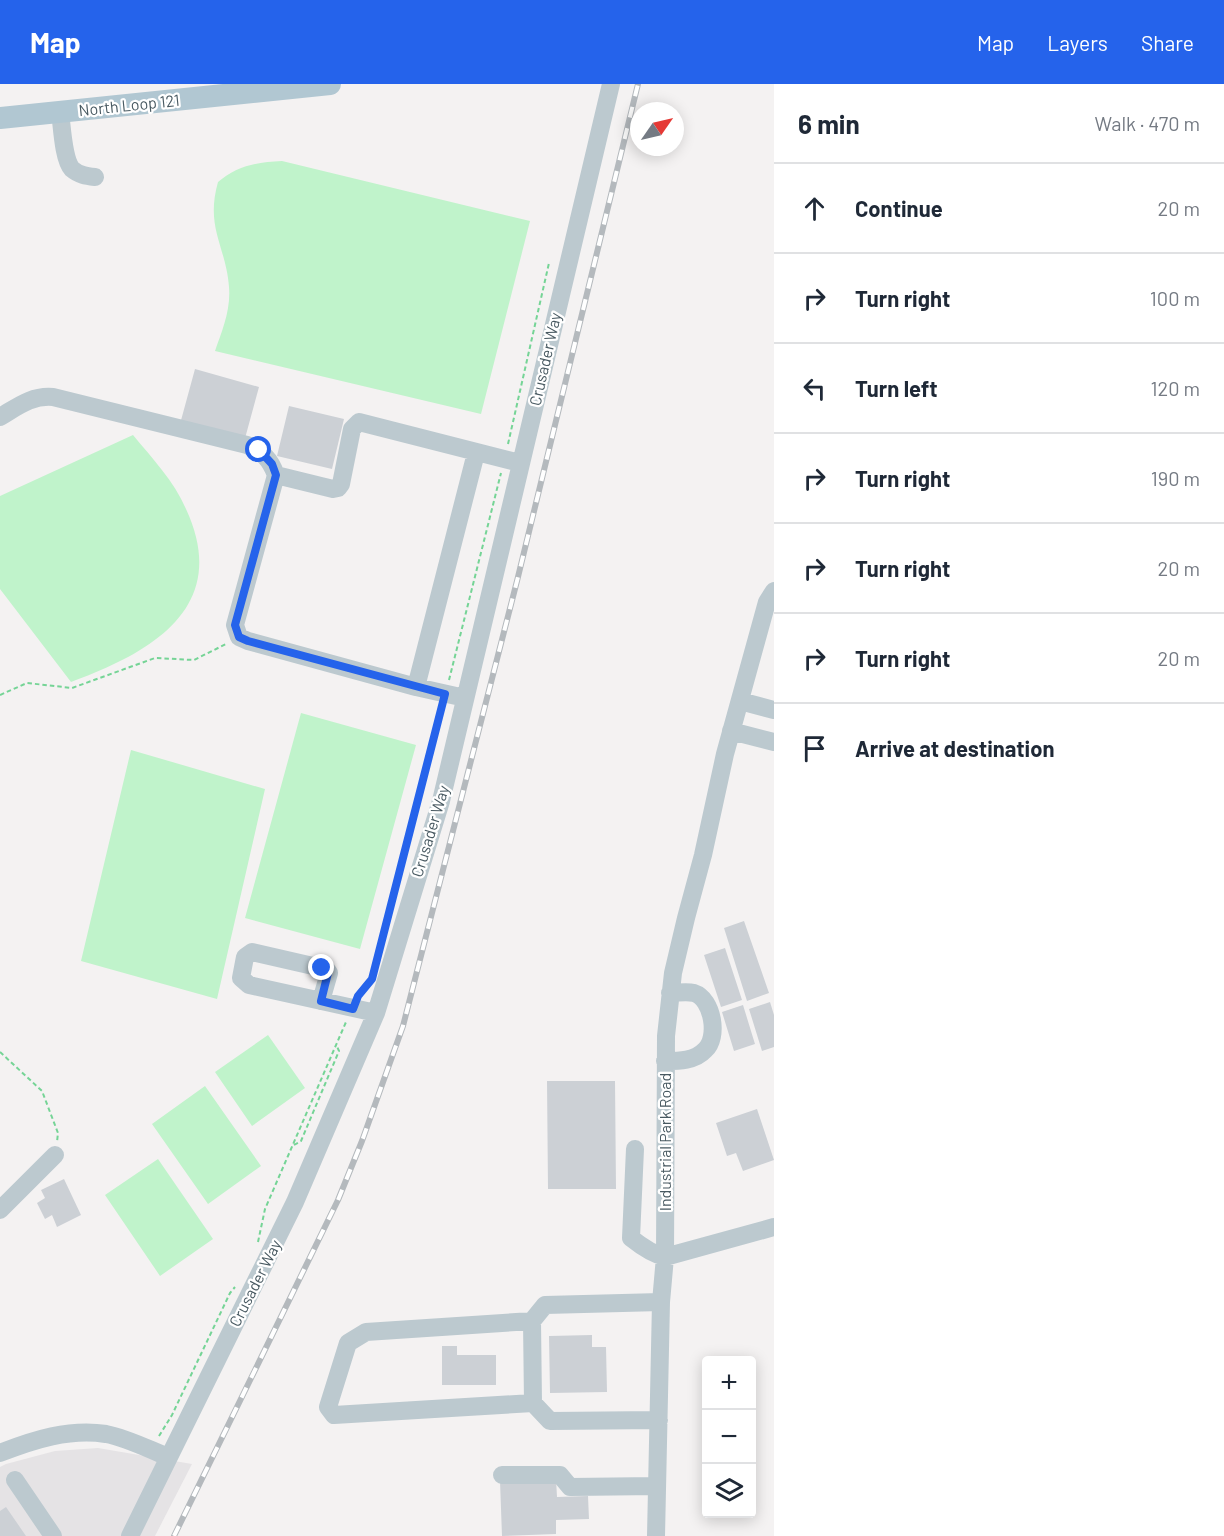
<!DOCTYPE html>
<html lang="en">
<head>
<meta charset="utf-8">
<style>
  body { margin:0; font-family:Barlow,sans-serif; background:#f2f2f3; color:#1f2937 }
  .controls { position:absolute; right:18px; bottom:18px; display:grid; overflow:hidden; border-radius:6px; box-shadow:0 3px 15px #0003 }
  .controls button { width:54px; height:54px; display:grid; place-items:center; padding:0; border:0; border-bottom:2px solid #e0e1e3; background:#fff; color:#1f2937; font:30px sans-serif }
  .compass { position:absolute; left:630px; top:18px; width:54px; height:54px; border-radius:50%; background:#fff; box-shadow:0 3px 15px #0003; rotate:56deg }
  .stop { position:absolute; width:18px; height:18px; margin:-14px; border:4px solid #2563eb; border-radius:50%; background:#fff }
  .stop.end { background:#2563eb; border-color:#fff; box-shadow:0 2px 6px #0008 }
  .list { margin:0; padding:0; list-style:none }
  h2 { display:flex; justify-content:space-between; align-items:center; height:78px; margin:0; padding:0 24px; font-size:26px }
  h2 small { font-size:20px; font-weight:400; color:#747a83 }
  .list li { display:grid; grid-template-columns:39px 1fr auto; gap:18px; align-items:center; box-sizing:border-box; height:90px; padding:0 24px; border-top:2px solid #e0e1e3 }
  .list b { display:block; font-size:22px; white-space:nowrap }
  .list em { font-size:20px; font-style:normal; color:#747a83 }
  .icon { flex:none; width:33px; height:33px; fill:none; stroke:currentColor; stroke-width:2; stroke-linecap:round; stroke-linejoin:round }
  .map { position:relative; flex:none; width:774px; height:1452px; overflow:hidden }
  header { display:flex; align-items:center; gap:36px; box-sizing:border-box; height:84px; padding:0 30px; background:#2563eb; color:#fff }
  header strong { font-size:28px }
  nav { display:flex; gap:33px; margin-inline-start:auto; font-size:21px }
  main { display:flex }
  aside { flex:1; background:#fff }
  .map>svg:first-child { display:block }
</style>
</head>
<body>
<header>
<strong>Map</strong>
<nav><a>Map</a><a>Layers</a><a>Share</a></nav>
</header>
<main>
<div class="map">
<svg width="774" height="1452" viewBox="0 0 774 1452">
  <rect width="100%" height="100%" fill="#f4f2f2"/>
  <path fill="#e5e3e5" d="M98 1364 192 1380 155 1452H0V1383L6 1380 55 1367Z"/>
  <path fill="#c0f3cb" d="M282 77 530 137 481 330 215 267C222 247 231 226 229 203 226 162 205 144 218 98 237 82 257 78 282 77Z
    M133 351C152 374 174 397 186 425 232 524 150 569 71 598L0 505V412Z
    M301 629 416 661 360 865 245 834Z
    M131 666 265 705 217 915 81 877Z
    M268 951 305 1004 252 1042 215 988Z
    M205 1002 261 1082 208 1120 152 1040Z
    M158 1075 213 1155 160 1192 105 1111Z"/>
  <path fill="#ccd0d5" d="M195 285 259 303 244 358 180 340Z
    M289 322 344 335 332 385 277 372Z
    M744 837 769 909 747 917 724 844Z
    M725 864 742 916 721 923 704 871Z
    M770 918 774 931V963L762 967 749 925Z
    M743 921 755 960 734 967 722 928Z
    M547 997H615L616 1105H548Z
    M757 1025 774 1076 743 1087 736 1069 727 1072 716 1039Z
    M64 1095 81 1131 57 1143 52 1131 45 1135 37 1119 45 1114 41 1106Z
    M592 1251V1263H606L607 1308 550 1309 549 1252Z
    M442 1262H457V1271H496V1301H442Z
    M556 1395 557 1413 588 1412 589 1435 556 1436V1450L502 1452 500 1397Z
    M6 1423 26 1452H0V1427Z"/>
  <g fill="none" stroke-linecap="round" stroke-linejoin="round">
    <path stroke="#75d496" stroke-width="2" stroke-dasharray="4.5 3" stroke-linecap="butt" d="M508 360 549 179
      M449 596 501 389
      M0 611 27 599 72 604 155 574 194 576 226 560
      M383 852 442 625
      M358 911 368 900
      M0 968 42 1007 58 1049 57 1058
      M294 1061 301 1057 339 967 336 960
      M258 1158 265 1125 346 938
      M159 1352 172 1331 230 1209 235 1203"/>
    <path stroke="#bcc9cf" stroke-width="18" d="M60 28C62 41 63 75 72 85 79 91 86 92 95 93
      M0 333C17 323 32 311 53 313L247 361C263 368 270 375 276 391
      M416 603 476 369
      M465 614 416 603 248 557 239 553 235 541 276 391 333 405 338 404 341 400 352 345 359 338 520 379
      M740 617 774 626
      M731 647 774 658
      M321 917 329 889 326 885 252 868 245 873 241 894 249 901 376 929
      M665 977C679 977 695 977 705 966 719 954 713 915 694 909 686 907 678 909 670 909
      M635 1065 631 1154C641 1162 652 1170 665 1173L774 1143
      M0 1126 55 1071
      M532 1237 533 1319
      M659 1336 550 1337 533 1319 334 1331 328 1323 348 1259 366 1248 532 1237 545 1221 661 1218
      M0 1369C33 1356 70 1344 106 1350 127 1354 148 1365 168 1373
      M502 1391H560L570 1403 657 1402
      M15 1396 53 1452
      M130 1452 295 1118 376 929 441 717 611 0
      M656 1452 661 1218 665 1173 666 952 673 889 686 834 703 771 725 670 767 518 774 507"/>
    <path stroke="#b1c7d2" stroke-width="22" d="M0 34 330 0"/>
    <g stroke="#b4b9bd" stroke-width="6">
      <path id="rail" d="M174 1452 338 1116 362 1057 403 942 517 497 638 0"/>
    </g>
    <use href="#rail" stroke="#fff" stroke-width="4" stroke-dasharray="11" stroke-linecap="butt"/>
  </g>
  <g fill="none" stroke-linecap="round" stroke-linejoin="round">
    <path stroke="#2563eb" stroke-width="8" d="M259 366 272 380 276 391 235 541 239 553 248 557 445 610 372 895 358 912 353 925 321 917 328 889 322 884"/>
  </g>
  <g text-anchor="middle" stroke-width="4.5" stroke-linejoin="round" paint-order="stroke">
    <g font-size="16" fill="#485961" stroke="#fff">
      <text transform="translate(129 21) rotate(-6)" y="6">North Loop 121</text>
      <text transform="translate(545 275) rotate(-77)" y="6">Crusader Way</text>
      <text transform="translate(430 747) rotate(-73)" y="6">Crusader Way</text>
      <text transform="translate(665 1058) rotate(-90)" y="6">Industrial Park Road</text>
      <text transform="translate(255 1199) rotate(-63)" y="6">Crusader Way</text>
    </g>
  </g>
</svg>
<div class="controls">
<button>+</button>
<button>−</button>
<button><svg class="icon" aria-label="layers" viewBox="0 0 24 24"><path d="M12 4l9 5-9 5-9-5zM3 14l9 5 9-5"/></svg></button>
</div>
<svg class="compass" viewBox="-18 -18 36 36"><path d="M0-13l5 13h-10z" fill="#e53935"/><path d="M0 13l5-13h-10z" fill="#747a83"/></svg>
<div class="stop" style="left:259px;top:366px"></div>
<div class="stop end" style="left:322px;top:884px"></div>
</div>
<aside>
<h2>6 min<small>Walk · 470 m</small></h2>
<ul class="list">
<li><svg class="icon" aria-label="ahead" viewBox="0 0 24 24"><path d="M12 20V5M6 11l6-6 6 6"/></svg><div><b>Continue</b></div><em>20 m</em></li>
<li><svg class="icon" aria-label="right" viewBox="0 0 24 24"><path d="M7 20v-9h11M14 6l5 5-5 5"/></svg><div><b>Turn right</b></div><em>100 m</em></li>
<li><svg class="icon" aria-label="left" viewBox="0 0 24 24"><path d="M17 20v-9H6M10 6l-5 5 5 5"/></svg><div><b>Turn left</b></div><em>120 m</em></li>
<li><svg class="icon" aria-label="right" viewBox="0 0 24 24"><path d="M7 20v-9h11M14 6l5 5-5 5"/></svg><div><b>Turn right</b></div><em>190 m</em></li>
<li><svg class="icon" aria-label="right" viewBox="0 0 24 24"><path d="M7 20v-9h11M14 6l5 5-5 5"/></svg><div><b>Turn right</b></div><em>20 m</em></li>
<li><svg class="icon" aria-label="right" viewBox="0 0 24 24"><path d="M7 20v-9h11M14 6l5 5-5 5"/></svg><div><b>Turn right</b></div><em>20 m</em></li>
<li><svg class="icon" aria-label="arrive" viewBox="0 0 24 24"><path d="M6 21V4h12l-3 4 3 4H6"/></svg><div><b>Arrive at destination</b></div></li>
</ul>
</aside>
</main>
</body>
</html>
